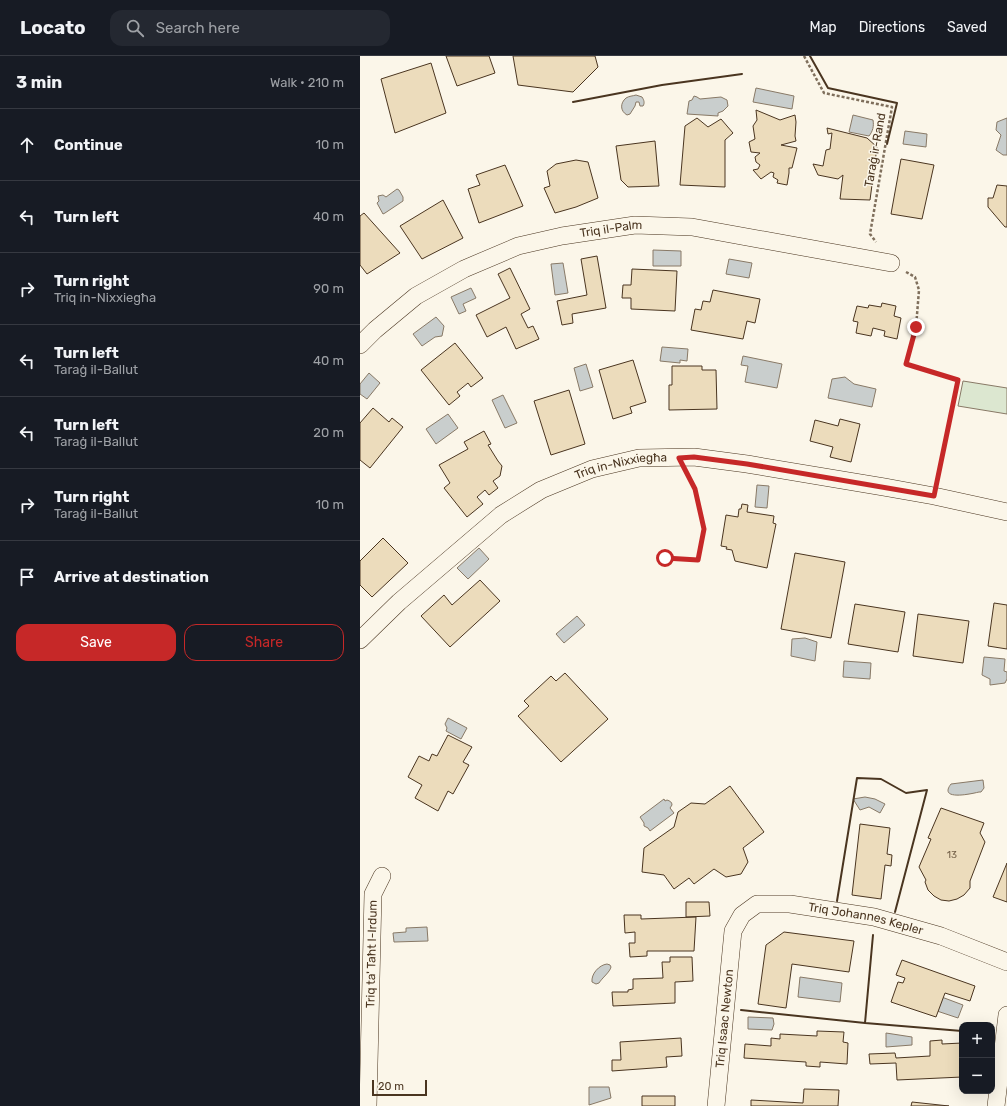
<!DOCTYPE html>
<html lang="en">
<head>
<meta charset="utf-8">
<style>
  body { margin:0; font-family:Rubik,sans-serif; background:#242831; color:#f1f3f6 }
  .controls { position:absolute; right:12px; bottom:12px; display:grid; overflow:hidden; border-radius:8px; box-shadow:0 4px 16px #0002 }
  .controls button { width:36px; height:36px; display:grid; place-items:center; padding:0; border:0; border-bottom:1px solid #363941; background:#171b24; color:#f1f3f6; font:20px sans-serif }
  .scale { position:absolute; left:12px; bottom:10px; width:55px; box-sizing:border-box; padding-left:4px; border:2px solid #4a3520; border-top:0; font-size:11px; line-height:14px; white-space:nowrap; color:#4a3520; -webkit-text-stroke:3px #fbf6e9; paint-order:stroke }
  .stop { position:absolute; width:12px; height:12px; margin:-9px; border:3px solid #c62828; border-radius:50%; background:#fff }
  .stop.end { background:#c62828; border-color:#fff; box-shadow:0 1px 4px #0008 }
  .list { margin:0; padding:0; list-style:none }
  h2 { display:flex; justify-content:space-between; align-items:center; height:52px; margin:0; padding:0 16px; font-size:17px }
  h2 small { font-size:13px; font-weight:400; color:#9ea1a6 }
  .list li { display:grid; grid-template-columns:26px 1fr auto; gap:12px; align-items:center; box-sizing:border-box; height:72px; padding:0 16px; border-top:1px solid #363941 }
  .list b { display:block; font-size:15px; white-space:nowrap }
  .list p { margin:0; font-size:13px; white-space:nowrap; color:#9ea1a6 }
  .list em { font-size:13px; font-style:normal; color:#9ea1a6 }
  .actions { display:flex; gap:8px; padding:12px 16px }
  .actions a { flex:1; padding:9px 0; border:1px solid #c62828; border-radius:12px; text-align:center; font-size:14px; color:#c62828 }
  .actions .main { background:#c62828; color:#fff }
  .icon { flex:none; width:22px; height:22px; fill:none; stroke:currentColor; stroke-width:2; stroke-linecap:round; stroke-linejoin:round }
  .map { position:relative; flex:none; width:647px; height:1050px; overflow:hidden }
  header { display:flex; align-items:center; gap:24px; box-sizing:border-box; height:56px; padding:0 20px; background:#171b24; border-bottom:1px solid #363941 }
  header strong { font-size:19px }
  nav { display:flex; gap:22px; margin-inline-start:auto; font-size:14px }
  .search { width:280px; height:36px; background:#242831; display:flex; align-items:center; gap:10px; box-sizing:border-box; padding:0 14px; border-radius:12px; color:#9ea1a6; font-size:15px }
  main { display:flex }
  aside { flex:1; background:#171b24 }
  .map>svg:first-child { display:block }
</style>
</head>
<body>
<header>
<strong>Locato</strong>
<div class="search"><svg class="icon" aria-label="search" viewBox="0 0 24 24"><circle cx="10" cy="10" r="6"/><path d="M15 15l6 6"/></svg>Search here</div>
<nav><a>Map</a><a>Directions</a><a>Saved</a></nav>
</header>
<main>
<aside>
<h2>3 min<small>Walk · 210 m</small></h2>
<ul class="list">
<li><svg class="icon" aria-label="ahead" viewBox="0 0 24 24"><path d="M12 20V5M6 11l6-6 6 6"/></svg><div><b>Continue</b></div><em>10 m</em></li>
<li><svg class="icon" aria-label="left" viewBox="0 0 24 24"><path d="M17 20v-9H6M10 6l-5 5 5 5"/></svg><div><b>Turn left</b></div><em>40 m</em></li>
<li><svg class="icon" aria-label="right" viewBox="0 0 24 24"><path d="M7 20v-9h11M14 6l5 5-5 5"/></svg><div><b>Turn right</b><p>Triq in-Nixxiegħa</p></div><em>90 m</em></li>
<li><svg class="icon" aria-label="left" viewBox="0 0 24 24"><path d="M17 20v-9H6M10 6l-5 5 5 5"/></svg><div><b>Turn left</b><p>Taraġ il-Ballut</p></div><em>40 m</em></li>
<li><svg class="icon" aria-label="left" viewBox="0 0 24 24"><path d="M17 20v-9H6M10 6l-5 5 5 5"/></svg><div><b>Turn left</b><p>Taraġ il-Ballut</p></div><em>20 m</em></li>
<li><svg class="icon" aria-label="right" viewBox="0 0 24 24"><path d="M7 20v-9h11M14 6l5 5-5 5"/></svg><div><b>Turn right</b><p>Taraġ il-Ballut</p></div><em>10 m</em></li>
<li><svg class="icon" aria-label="arrive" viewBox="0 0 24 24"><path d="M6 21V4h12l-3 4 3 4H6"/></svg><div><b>Arrive at destination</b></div></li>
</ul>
<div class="actions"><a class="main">Save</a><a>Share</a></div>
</aside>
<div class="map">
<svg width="647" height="1050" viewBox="0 0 647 1050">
  <rect width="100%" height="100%" fill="#fbf6e9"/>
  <path fill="#dce7d0" stroke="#887966" d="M603 325 647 332V358L598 350Z"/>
  <path fill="#c9cecd" stroke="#887966" d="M396 32 434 40 432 53 393 46Z
    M276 39 282 41C284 44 285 47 283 50H280L279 46H276L275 50 270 58 267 59C260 55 260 47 266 42 269 40 273 40 276 39Z
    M334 40 337 41 340 43 361 41 367 44 368 50 363 55 358 57V60L327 58 329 45 332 44Z
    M493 59 513 64C514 70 513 75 509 80L489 76Z
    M647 62V99H643L636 94 641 79 636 74 637 66Z
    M545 75 567 78 566 91 543 88Z
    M37 133 39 134 43 141V145L25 157 23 158 17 147 19 145 18 140 23 139 26 141Z
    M293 194 321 195V210H293Z
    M369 203 392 207 389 222 366 218Z
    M203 207 208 237 195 239 191 208Z
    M111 232 116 242 103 248 106 255 99 258 91 241Z
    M76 261 84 270 82 280 75 281 62 290 53 278Z
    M302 291 328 293 327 305 320 304V307L300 305Z
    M383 300 422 308 417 332 385 326 388 310 381 309Z
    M226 308 233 331 220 335 214 312Z
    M9 317 20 327 7 343 0 338V328Z
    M485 321 494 328 516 333 512 351 468 342 472 323Z
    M143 339 157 367 145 372 132 344Z
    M88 358 98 372 76 388 66 373Z
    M397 429 409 430 407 452 395 451Z
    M119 492 129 503 108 523 97 512Z
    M217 560 225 569 204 587 196 578Z
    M445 582 457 586 455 605 431 600 432 583Z
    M624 601 645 603 644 615 647 616V623L645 627 630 629V623L622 619Z
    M484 605 511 607 510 623 483 621Z
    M88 662 107 672 101 683 86 675 87 672 85 668Z
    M623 724 624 732 621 736H619C611 738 578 745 591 728Z
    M505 741 515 743 525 748 520 757 509 751 500 754 493 743Z
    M304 743 305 745 307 744C310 745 312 746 312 749L310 752 314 757 290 775 288 772 284 770V767L280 761Z
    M67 871 68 885 34 886 33 877 46 876V872Z
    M247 908 250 909 251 911C250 916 242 922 239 927L236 928 232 926C231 918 239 909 247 908Z
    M440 921 482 927 480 946 438 941Z
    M579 940 603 949 598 962 574 954Z
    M388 961 413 962 414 968 412 974 388 973Z
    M526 977 552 981V989L526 991Z
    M229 1031H249L251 1042 229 1049Z"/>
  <path fill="#ecdcbc" stroke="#4a3520" d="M86 0H129L135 17 97 30Z
    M153 0H235L238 11 213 36 158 29Z
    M71 7 86 57 35 77 21 23Z
    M396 54 420 64 435 59 436 66 435 80 436 85 421 89 437 92 432 112H429V117L427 129 417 127 418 124 413 121 414 117 411 116 401 123 393 114 398 113 400 109 396 106 395 101 400 97 391 96 389 86 395 83 393 70 397 64Z
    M337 62 348 71 361 63 373 77 365 84V131L320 129 325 70Z
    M467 72 507 82 517 91 510 144 480 143 483 119 478 123 458 119 453 108 463 110 466 94 470 93 472 77 468 78Z
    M295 85 299 130 268 131 261 124 256 90Z
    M541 103 574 109 562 163 531 158Z
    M216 104 228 106 238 142 216 151 195 157 184 132 190 130 187 115 196 108Z
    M145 109 163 150 119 167 108 133 120 129 116 119Z
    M637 129 647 130V171H645L628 151V142H633Z
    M83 144 103 182 62 203 40 170Z
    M4 157 40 197 7 218 0 209V160Z
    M237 200 246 252 212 258 213 267 202 269 197 245 227 239 221 203Z
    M150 212 170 253 161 258 168 272 173 270 179 283 156 293 146 271 127 281 116 259 150 242 138 218Z
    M272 213 317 215 315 255 271 253V242H262L263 229H271Z
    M353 234 400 243 395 267 387 265 383 283 331 274 335 253 341 254 343 245 350 246Z
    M522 247 536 250 534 260 541 262 537 283 524 280 525 275 513 272 511 280 496 277 498 266 493 265 497 250 508 252 509 249 521 251Z
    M95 287 123 322 111 331 108 327 97 336 100 340 89 349 61 314Z
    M273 304 286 346 270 351 272 357 253 363 239 314Z
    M312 310H342V314H356L357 353 309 354V329H312Z
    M209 334 225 388 191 399 174 345Z
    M13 352 29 366 32 362 43 371 10 412 0 404V367Z
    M480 363 500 368 491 406 470 401 473 391 450 385 455 364 478 370Z
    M124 375 131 388 128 389 138 405 142 410 140 420 133 425 138 432 129 439 125 434 117 441 123 448 107 461 84 432 90 427 79 409 108 393 104 386Z
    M382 448 388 449 387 456 414 460 413 467 416 468 407 512 375 505 372 494 366 493 367 491 361 490 366 459 378 461 379 453H381Z
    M23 482 48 507 12 541 0 529V505Z
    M435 497 485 506 471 582 421 573Z
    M120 524 140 545 90 591 61 560 84 539 92 549Z
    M634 547 647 549V593L628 590Z
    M495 548 545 556 538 596 488 588Z
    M558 558 609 565 603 607 553 600Z
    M205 617 248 663 201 706 158 660 169 650 164 645 191 620 196 625Z
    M88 679 112 691 103 706 109 709 93 738 88 735 78 755 55 742 62 729 48 721 59 700 69 705 72 698 77 700Z
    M370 730 404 776 383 792 388 806 381 818 366 821 354 813 334 828 329 822 314 833 304 819 282 816 284 792 314 771 318 756 331 747 345 748Z
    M581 752 624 767 620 777 625 786 610 825V832L604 839 597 843 589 845 581 844 574 840 568 834 565 826 566 824 559 811 571 783 568 782Z
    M500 768 530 772 527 798 532 799 531 810 525 809 521 843 492 839Z
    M647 807V846L633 841Z
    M326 846H349L350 860 326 861Z
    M264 859H281V863L336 861 334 895H287V900L270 901 269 887H275V876L265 877Z
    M424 876 494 885 489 916 432 908 426 952 398 948 406 889Z
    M310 901H332L333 925 315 926V947L253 950 252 936H268V934L273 933V923L303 922 302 906H310Z
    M542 904 615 930 610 945 585 937 576 961 531 946 538 926 543 927 545 922 536 919Z
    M457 975 484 976 483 986 488 987 487 1008 460 1006V1011L446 1010V1006L384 1002 385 988 411 990V982L420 983V978L457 980Z
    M321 982 322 1000 306 1001 307 1011 252 1015V1004H261L260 986Z
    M582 984V988L602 987V1021L537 1024 536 1007 510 1008 509 998 535 997 536 1002 570 1000V985Z
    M444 1033 479 1034 478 1050H391V1044L443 1047Z
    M282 1040H315V1050H282Z
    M552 1046 589 1050H551Z"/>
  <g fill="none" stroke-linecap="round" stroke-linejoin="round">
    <g stroke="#4a3520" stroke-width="18">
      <g id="minor">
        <path id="s1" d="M0 289 15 274 56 240 104 213 158 190 202 180 275 169 332 171 531 207"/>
        <path id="s2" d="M0 584 39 546 141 459 181 434 232 413 279 402 334 401 387 408 524 431 574 440 647 456"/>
        <path id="s3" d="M8 1050 13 838 22 820"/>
        <path id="s4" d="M356 1050 373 875 382 859 397 848H430L514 861 581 880 647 906"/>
        <path d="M636 1050 647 959"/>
      </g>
    </g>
    <path stroke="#7f6f5c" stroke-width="2.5" stroke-dasharray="3 2" stroke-linecap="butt" d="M444 0 464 37 532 51 510 178 516 186
      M546 216 555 221 559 234 556 271 546 308 598 324 577 424
      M305 502 338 504 344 473 335 433 327 418"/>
    <use href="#minor" stroke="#fbf6e9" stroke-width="17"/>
    <path stroke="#4a3520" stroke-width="2" d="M450 0 468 32 537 47 527 88
      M213 46 302 29 382 18
      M477 845 497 722 521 723 546 737 567 734 535 856
      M381 954 505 967 602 975
      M505 967 513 879"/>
  </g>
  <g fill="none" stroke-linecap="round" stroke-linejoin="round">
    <path stroke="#c62828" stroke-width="5" d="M305 502 338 504 344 473 335 433 319 402 334 401 387 408 574 440 598 324 546 308 556 271"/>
  </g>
  <g text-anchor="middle" stroke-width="3" stroke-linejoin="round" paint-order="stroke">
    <g font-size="10" fill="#725f47">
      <text x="592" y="802">13</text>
    </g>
    <g font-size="12" fill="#4a3520" stroke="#fbf6e9">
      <text transform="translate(515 94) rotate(-80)" y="4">Taraġ ir-Rand</text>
      <text dy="4" stroke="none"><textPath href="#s1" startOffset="283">Triq il-Palm</textPath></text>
      <text dy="4" stroke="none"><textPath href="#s2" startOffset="320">Triq in-Nixxiegħa</textPath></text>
      <text dy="4" stroke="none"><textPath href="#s4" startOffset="323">Triq Johannes Kepler</textPath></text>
      <text dy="4" stroke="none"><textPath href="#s3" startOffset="152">Triq ta' Taħt l-Irdum</textPath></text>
      <text dy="4" stroke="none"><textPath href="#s4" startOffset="88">Triq Isaac Newton</textPath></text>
    </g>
  </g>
</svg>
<div class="controls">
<button>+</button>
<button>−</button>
</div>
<div class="scale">20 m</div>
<div class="stop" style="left:305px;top:502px"></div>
<div class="stop end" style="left:556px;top:271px"></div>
</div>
</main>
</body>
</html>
